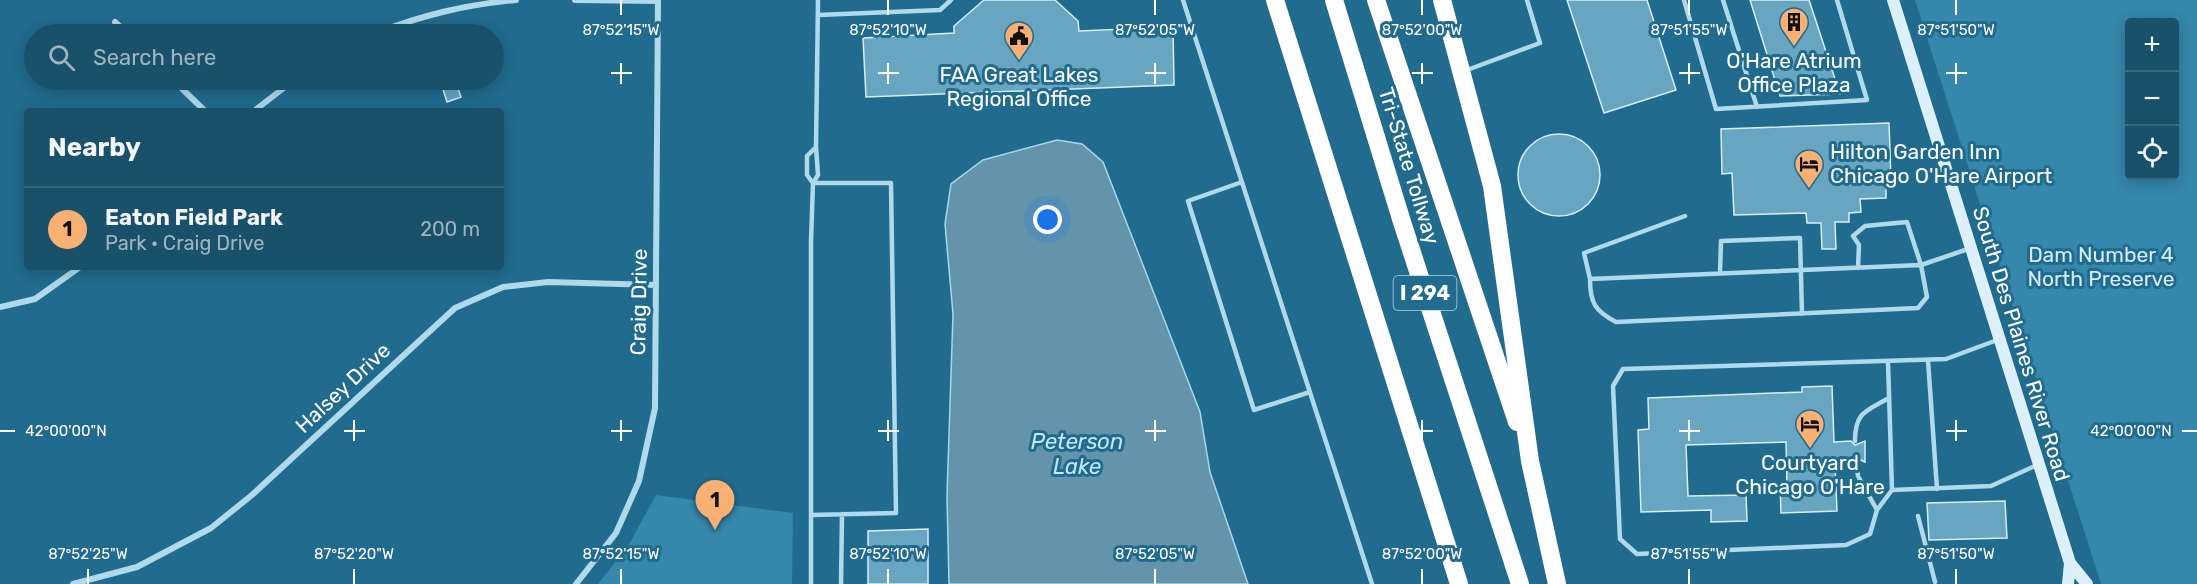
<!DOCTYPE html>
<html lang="en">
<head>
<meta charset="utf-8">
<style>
  body { margin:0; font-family:Rubik,sans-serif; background:#265a72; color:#f1f3f6 }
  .controls { position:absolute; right:18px; top:18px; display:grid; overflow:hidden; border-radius:6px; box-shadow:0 3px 15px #0003 }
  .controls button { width:54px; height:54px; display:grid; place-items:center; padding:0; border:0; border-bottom:2px solid #37677e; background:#19506a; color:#f1f3f6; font:30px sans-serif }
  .you { position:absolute; left:1048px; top:220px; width:21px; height:21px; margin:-15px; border:4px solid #fff; border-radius:50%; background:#1a73e8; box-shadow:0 0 0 9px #1a73e833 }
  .badge { display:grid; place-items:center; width:39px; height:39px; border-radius:50%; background:#f8b172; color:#111; font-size:20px; font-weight:700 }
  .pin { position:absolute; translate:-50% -50px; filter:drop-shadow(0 2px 3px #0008) }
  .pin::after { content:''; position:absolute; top:32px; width:21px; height:18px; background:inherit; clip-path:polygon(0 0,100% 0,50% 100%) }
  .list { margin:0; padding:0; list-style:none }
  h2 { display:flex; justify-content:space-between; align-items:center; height:78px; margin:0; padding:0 24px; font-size:26px }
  h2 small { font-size:20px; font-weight:400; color:#9fb5c1 }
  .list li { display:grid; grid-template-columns:39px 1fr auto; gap:18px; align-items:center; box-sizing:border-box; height:84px; padding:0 24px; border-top:2px solid #37677e }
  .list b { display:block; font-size:22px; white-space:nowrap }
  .list p { margin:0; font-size:20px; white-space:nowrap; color:#9fb5c1 }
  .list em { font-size:20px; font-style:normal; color:#9fb5c1 }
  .icon { flex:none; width:33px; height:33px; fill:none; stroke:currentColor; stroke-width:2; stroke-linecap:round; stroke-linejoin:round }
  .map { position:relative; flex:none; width:2197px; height:584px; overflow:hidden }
  .search { position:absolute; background:#19506a; box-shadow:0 3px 15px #0003; left:24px; top:24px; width:480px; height:66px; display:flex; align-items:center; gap:15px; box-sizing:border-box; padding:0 21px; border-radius:33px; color:#9fb5c1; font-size:22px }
  .panel { position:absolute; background:#19506a; box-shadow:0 3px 15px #0003; left:24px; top:108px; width:480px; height:162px; border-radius:6px }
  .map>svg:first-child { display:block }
</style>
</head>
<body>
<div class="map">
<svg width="2197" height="584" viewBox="0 0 2197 584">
  <rect width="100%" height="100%" fill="#216b8e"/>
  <path fill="#3587ab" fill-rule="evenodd" d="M1915 0H2197V584H2101ZM2130 22H2174V176H2130Z
    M656 495 793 513 792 584H598L628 546Z"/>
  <path fill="#6394ab" stroke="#a4d8ed" stroke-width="1.5" d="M1057 140 1082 144 1103 162 1200 412 1210 472 1248 584H949L947 496 953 314 945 224 951 184 983 160Z"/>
  <path fill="#67a5c1" stroke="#d5eef9" stroke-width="1.5" d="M984 0H1055L1078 21 1079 31 1173 27 1174 85 866 97 863 38 954 33V26Z
    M1567 0H1647L1676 90 1604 113Z
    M1750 0H1809L1840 94 1780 96Z
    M440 80H455L461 97 447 102Z
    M1889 123 1891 180H1886V198L1860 199 1861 212 1849 213V222H1835L1836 249H1822L1821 223H1807L1806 213 1734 215 1732 173 1722 174 1721 129Z
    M1518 175a41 41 0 1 1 82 0a41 41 0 1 1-82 0Z
    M1832 386 1834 442 1851 441 1855 445 1865 441V462L1856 458 1852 462 1835 463 1837 511 1781 513 1780 485H1787L1786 442 1686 445 1688 496 1746 495 1747 521 1711 522V510L1641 512 1638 430 1649 429 1648 398 1802 392V387Z
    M2005 501 2007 538 1929 540 1927 503Z
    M928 529V584H868V531Z"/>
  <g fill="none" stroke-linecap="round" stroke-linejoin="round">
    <path stroke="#b0daec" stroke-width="4.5" d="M1183 0 1372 584
      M1684 0 1716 109 1867 100 1837 0
      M1723 0 1757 107
      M818 15 940 10 951 0
      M1467 70 1540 43 1527 0
      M1242 182 1188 201 1254 410 1310 392
      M813 183 807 175V156L816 147
      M1858 268 1859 245 1853 236 1865 226 1907 222 1921 265 1927 297 1918 308 1616 322C1595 311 1590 303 1590 279L1921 265 1971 248
      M1720 273 1721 241 1800 238 1802 314
      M1590 279 1584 253 1685 216
      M2000 339 1946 359 1623 369 1613 386 1620 539 1637 554 1846 545 1870 534 1877 510 1892 490 1991 486 2037 465
      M1928 360 1937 489
      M1888 362 1892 490
      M1855 441C1855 412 1866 411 1889 398
      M1856 462 1858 476 1877 510
      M811 515 896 513 891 183H813
      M1918 516 1935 582
      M811 584V241L813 183 818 175 816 147 818 0
      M841 584 842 514"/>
    <path stroke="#b0daec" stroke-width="6" d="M575 0 658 1
      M115 22 128 34
      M374 34C422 15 464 5 516 0
      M173 80 205 111
      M254 111 294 80
      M0 307 35 299 80 267
      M73 584 137 567 211 528 252 495 455 308 503 287 548 282 656 285
      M576 584 616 533 639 481 655 408 658 0"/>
    <path stroke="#dcf0f9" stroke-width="12" d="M1893 0 2070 563 2068 584
      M2070 563 2087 584"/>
    <path stroke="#fff" stroke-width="18" d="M1275 0 1459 584
      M1334 0 1402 222 1520 584
      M1376 0 1517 422
      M1442 0 1492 186 1530 461 1557 584"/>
  </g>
  <path fill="none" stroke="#fff" stroke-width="2" d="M621 0V15M888 0V15M1155 0V15M1422 0V15M1689 0V15M1956 0V15M621 63V84M888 63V84M1155 63V84M1422 63V84M1689 63V84M1956 63V84M611 73H632M878 73H899M1145 73H1166M1412 73H1433M1679 73H1700M1946 73H1967M354 420V441M621 420V441M888 420V441M1155 420V441M1422 420V441M1689 420V441M1956 420V441M0 431H15M344 431H365M611 431H632M878 431H899M1145 431H1166M1412 431H1433M1679 431H1700M1946 431H1967M2182 431H2197M88 569V584M354 569V584M621 569V584M888 569V584M1155 569V584M1422 569V584M1689 569V584M1956 569V584"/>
  <defs>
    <g id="building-pin" transform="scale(1.5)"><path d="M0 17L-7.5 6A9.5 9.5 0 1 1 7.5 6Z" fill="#f8b172" stroke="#216b8e"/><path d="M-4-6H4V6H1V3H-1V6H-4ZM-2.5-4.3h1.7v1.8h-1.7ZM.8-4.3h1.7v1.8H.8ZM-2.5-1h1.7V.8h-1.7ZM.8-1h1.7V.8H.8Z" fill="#111"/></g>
    <g id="civic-pin" transform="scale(1.5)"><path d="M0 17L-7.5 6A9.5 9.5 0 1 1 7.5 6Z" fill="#f8b172" stroke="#216b8e"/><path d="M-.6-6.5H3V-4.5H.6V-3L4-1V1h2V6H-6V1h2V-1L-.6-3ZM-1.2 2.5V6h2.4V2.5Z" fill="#111"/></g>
    <g id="hotel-pin" transform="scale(1.5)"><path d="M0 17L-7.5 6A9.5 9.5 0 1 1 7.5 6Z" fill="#f8b172" stroke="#216b8e"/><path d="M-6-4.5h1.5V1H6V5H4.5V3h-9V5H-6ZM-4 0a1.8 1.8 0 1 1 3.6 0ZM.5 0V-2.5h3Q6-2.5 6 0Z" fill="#111"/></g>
  </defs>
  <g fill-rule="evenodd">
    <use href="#building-pin" x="1794" y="22"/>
    <use href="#civic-pin" x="1019" y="36"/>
    <use href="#hotel-pin" x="1809" y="164"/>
    <use href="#hotel-pin" x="1810" y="424"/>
  </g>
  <g text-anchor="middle" stroke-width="6" stroke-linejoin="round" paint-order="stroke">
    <rect fill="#216b8e" stroke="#bcd3dd" stroke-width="1.5" x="1393.5" y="276" width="63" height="34" rx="4.5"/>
    <g font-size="20" font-weight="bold" fill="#fff">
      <text x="1425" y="300">I 294</text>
    </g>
    <g font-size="21" fill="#fff" stroke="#216b8e">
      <text x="1794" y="68">O'Hare Atrium<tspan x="1794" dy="24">Office Plaza</tspan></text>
      <text x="1019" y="82">FAA Great Lakes<tspan x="1019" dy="24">Regional Office</tspan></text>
      <text x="1830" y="159" text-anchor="start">Hilton Garden Inn<tspan x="1830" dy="24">Chicago O'Hare Airport</tspan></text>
      <text x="1810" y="470">Courtyard<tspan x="1810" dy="24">Chicago O'Hare</tspan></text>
    </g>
    <g font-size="21" fill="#fff" stroke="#216b8e">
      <text transform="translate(1409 166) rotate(73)" y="7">Tri-State Tollway</text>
      <text transform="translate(639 302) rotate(-89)" y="7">Craig Drive</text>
      <text transform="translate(2021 344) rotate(73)" y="7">South Des Plaines River Road</text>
      <text transform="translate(343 388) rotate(-43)" y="7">Halsey Drive</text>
    </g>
    <g font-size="21" fill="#d5eef9" stroke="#216b8e">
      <text x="2101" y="262">Dam Number 4<tspan x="2101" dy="24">North Preserve</tspan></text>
    </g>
    <g font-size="22" font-style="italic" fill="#c6e6f5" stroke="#216b8e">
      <text x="1077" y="449">Peterson<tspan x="1077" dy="25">Lake</tspan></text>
    </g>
  </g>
  <g font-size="15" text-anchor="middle" fill="#fff" stroke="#216b8e" stroke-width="6" stroke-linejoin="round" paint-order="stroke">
    <text x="621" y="35">87°52'15"W</text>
    <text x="888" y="35">87°52'10"W</text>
    <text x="1155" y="35">87°52'05"W</text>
    <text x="1422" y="35">87°52'00"W</text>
    <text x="1689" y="35">87°51'55"W</text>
    <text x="1956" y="35">87°51'50"W</text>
    <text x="66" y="436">42°00'00"N</text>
    <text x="2131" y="436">42°00'00"N</text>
    <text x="88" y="559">87°52'25"W</text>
    <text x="354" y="559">87°52'20"W</text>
    <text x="621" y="559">87°52'15"W</text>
    <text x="888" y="559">87°52'10"W</text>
    <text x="1155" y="559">87°52'05"W</text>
    <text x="1422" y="559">87°52'00"W</text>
    <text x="1689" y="559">87°51'55"W</text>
    <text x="1956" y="559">87°51'50"W</text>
  </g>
</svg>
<div class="controls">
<button>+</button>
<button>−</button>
<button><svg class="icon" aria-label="locate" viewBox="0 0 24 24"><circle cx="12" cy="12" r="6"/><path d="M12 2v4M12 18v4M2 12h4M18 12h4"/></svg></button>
</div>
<div class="you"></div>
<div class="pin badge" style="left:715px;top:530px">1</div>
<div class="search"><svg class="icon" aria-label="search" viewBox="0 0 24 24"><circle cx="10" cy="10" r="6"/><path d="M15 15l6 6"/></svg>Search here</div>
<section class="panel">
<h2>Nearby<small></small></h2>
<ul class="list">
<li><span class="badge">1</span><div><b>Eaton Field Park</b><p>Park · Craig Drive</p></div><em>200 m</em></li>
</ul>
</section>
</div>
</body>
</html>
